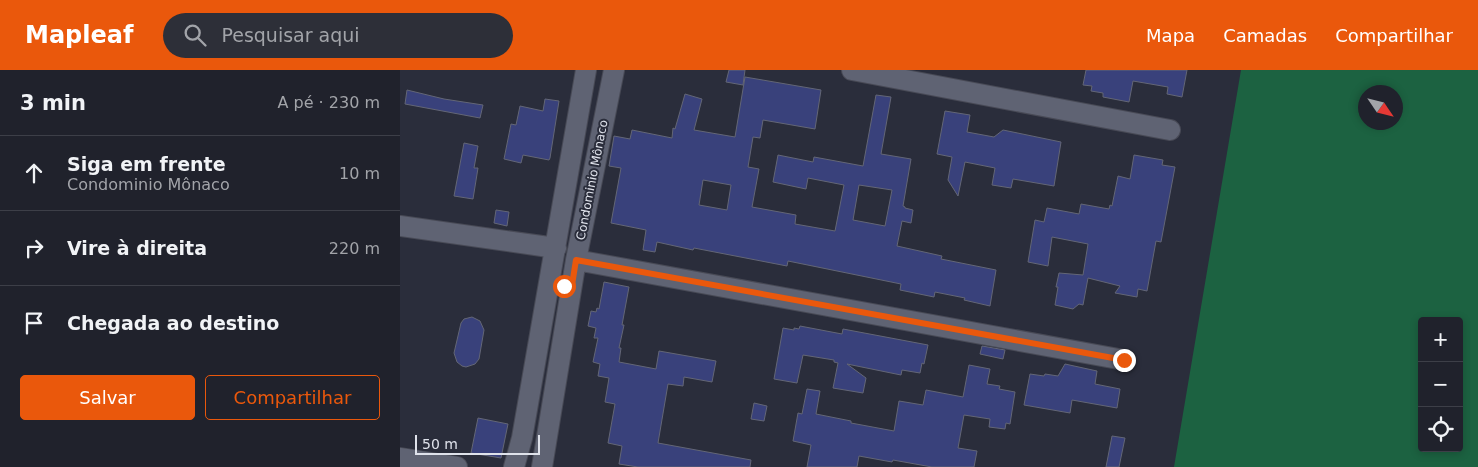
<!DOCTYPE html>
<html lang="pt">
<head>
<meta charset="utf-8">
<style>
  body { margin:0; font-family:"DejaVu Sans",sans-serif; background:#2d2f38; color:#f1f3f6 }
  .controls { position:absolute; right:15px; bottom:15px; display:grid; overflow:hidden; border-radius:5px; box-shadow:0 2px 8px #0003 }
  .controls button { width:45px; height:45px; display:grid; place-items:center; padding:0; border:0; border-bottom:1px solid #3d3f48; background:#20222c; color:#f1f3f6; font:25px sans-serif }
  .compass { position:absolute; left:958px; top:15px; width:45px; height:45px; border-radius:50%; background:#20222c; box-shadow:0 2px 8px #0003; rotate:125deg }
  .scale { position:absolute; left:15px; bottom:12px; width:125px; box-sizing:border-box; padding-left:5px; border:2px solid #dfe2eb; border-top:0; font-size:14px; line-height:18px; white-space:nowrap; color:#dfe2eb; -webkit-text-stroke:4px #2a2d3b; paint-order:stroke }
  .stop { position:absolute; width:15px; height:15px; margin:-11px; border:4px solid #ea580c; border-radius:50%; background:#fff }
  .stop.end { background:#ea580c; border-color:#fff; box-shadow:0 1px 5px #0008 }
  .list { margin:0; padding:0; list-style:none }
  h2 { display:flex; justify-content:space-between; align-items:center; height:65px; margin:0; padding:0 20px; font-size:21px }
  h2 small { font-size:16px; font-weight:400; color:#a2a4a9 }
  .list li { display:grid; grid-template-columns:32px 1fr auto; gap:15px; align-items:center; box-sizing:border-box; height:75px; padding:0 20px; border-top:1px solid #3d3f48 }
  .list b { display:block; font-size:19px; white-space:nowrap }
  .list p { margin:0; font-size:16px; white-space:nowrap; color:#a2a4a9 }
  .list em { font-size:16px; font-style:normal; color:#a2a4a9 }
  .actions { display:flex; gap:10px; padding:15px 20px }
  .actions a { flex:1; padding:11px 0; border:1px solid #ea580c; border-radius:5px; text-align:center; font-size:18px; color:#ea580c }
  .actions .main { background:#ea580c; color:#fff }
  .icon { flex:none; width:28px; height:28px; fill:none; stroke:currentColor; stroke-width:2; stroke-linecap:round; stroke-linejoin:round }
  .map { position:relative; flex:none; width:1078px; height:397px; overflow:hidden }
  header { display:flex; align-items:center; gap:30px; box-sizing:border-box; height:70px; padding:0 25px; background:#ea580c; color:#fff }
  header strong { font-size:24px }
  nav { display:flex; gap:28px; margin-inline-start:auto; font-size:18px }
  .search { width:350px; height:45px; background:#2d2f38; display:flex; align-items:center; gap:12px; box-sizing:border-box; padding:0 18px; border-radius:28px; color:#a2a4a9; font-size:19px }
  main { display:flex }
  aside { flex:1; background:#20222c }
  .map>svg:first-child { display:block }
</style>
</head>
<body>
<header>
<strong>Mapleaf</strong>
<div class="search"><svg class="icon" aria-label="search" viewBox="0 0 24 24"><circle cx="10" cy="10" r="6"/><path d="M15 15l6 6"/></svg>Pesquisar aqui</div>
<nav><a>Mapa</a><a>Camadas</a><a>Compartilhar</a></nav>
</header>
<main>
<aside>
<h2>3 min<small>A pé · 230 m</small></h2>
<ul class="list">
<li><svg class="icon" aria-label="ahead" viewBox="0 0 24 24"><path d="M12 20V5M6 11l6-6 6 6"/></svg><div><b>Siga em frente</b><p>Condominio Mônaco</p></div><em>10 m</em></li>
<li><svg class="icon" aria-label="right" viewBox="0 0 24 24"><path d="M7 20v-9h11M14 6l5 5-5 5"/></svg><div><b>Vire à direita</b></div><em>220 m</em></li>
<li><svg class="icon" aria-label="arrive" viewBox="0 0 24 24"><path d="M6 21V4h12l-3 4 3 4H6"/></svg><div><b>Chegada ao destino</b></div></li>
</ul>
<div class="actions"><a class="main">Salvar</a><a>Compartilhar</a></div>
</aside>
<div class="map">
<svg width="1078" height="397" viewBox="0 0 1078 397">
  <rect width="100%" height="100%" fill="#2a2d3b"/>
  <path fill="#1c6241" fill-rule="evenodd" d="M841 0H1078V397H774ZM966 22H996V52H966ZM1022 251H1059V378H1022Z"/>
  <path fill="#39417b" stroke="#636676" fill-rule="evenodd" d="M329 0H345L343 15 326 12Z
    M686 0H787L782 27 767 24 768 17 733 11 729 32 703 27V23L691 21 692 16 683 15Z
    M345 7 421 20 415 59 363 50 360 68 353 67 348 97 359 99 352 137 396 145 395 154 435 161 444 115 408 108 406 119 373 112 378 85 413 92 414 87 463 96 476 25 491 27 481 84 511 89 503 136 505 137V138L513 140 511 153 502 151 497 176 542 186 541 189 596 200 590 236 564 230 565 228 535 222 534 227 500 220 501 214 388 191 387 196 294 178 293 180 257 172 255 182 243 180 246 160 211 153 221 98 209 96 214 66 230 69 232 60 272 68 273 58 275 59 285 24 302 29 294 60 335 67ZM303 110 331 115 327 140 299 135ZM459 115 492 120 485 156 453 150Z
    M7 20 44 29 83 35 80 48 5 34Z
    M145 29 159 31 150 88 149 90 123 85 121 93 104 89 111 54 116 55 120 36 143 41Z
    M545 41 570 45 567 62 594 67 603 60 661 72 654 116 613 109 611 118 592 115 595 98 565 92 558 126 548 110 552 87 537 84Z
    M64 73 78 76 74 98H78L73 129 54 126Z
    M734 85 763 90 762 95 775 97 761 172 756 171 747 221 738 219 737 227 715 223 720 216 688 208 683 235 679 234 673 239 655 235 658 217H656L659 203 683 205 688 174 652 167 648 196 628 192 635 150 644 152 647 138 679 144 681 134 709 139 710 135 712 136 718 106 730 109Z
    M96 140 109 142 107 156 94 153Z
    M204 212 229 217 222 255H224L219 278H221L219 292 256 299 259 281 316 291 312 312 284 307 283 316 268 314 258 373 351 390 350 397H238L219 394 222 376 208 373 215 334 205 332 209 308 198 306 200 294 193 292 198 268H194L196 258 188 256 191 241 196 242 197 238 199 239Z
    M72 247 80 251 84 260 79 289 75 294 66 297 62 296 57 292 54 283 61 253 64 249Z
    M400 256 442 264 443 259 528 275 524 294 522 293 520 303 502 300 501 305 447 294 466 308 463 323 433 318 438 293 434 292V290L403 285 397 313 374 309 383 258 394 260V258L399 259Z
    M582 276 605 280 603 289 580 284Z
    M665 294 697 301 695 314 720 319 717 338 672 330 670 343 624 335 630 304 644 306 645 304 658 306Z
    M569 295 590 299 587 314 600 316 599 319 615 322 610 354 606 353 605 359 589 357 590 349 564 345 558 378 577 381 574 397H532L493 390 492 392 459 386 457 397H407L411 375 393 371 398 343 402 344 407 319 420 321 416 344 451 351V353L494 361 499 331 523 335 526 320 563 327Z
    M354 333 367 336 364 351 351 349Z
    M78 348 108 354 101 388 71 383Z
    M712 366 725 368 719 397H706Z"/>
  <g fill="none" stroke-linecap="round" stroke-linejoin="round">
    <g stroke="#484a56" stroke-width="22">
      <path id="minor" d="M452 0 770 60
        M0 156 156 178
        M176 190 724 290
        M0 388 57 397
        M114 397 122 368 186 0
        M142 397 176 190 214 0"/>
    </g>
    <use href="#minor" stroke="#5f6373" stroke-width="20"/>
  </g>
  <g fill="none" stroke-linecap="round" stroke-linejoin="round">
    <path stroke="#ea580c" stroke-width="6" d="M164 216 172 215 176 190 724 290"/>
  </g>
  <g text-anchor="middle" stroke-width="4" stroke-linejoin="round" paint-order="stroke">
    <g font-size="12" fill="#dfe2eb" stroke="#2a2d3b">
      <text transform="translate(192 110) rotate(-79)" y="4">Condominio Mônaco</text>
    </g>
  </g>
</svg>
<div class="controls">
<button>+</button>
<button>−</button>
<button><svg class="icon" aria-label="locate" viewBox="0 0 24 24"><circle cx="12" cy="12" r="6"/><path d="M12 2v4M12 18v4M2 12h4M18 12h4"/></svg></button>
</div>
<svg class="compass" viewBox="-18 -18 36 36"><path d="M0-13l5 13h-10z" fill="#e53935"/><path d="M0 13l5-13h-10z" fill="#a2a4a9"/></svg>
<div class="scale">50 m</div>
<div class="stop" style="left:164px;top:216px"></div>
<div class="stop end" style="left:724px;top:290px"></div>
</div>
</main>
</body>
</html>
